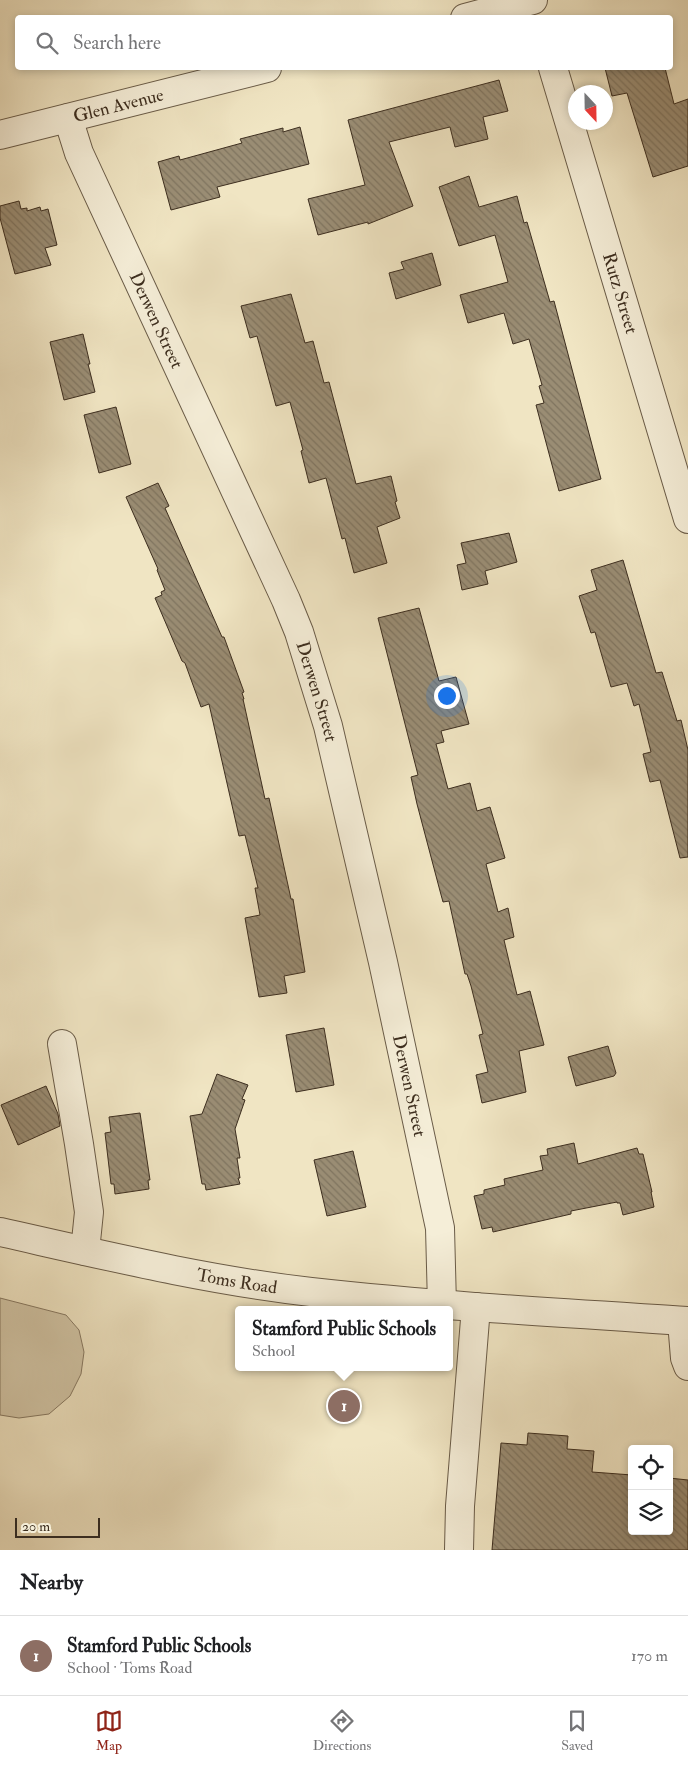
<!DOCTYPE html>
<html lang="en">
<head>
<meta charset="utf-8">
<style>
  body { margin:0; font-family:"IM FELL Double Pica",serif; background:#f2f2f2; color:#202124 }
  .controls { position:absolute; right:15px; bottom:15px; display:grid; overflow:hidden; border-radius:5px; box-shadow:0 2px 8px #0003 }
  .controls button { width:45px; height:45px; display:grid; place-items:center; padding:0; border:0; border-bottom:1px solid #e0e0e0; background:#fff; color:#202124; font:25px sans-serif }
  .compass { position:absolute; left:568px; top:85px; width:45px; height:45px; border-radius:50%; background:#fff; box-shadow:0 2px 8px #0003; rotate:158deg }
  .scale { position:absolute; left:15px; bottom:12px; width:85px; box-sizing:border-box; padding-left:5px; border:2px solid #3d2e1f; border-top:0; font-size:14px; line-height:18px; white-space:nowrap; color:#3d2e1f; -webkit-text-stroke:4px #f5eed8; paint-order:stroke }
  .you { position:absolute; left:446px; top:695px; width:18px; height:18px; margin:-12px; border:4px solid #fff; border-radius:50%; background:#1a73e8; box-shadow:0 0 0 8px #1a73e833 }
  .badge { display:grid; place-items:center; width:32px; height:32px; border-radius:50%; background:#8f2418; color:#fff; font-size:16px; font-weight:700 }
  .pin { position:absolute; translate:-50% -50%; border:2px solid #fff; box-shadow:0 1px 5px #0006 }
  .popup { position:absolute; left:235px; top:1306px; width:218px; height:65px; box-sizing:border-box; display:grid; place-content:center; border-radius:5px; background:#fff; filter:drop-shadow(0 1px 4px #0005); font-size:16px; white-space:nowrap; color:#757577 }
  .popup b { font-size:19px; color:#202124 }
  .popup::after { content:''; position:absolute; left:50%; top:100%; margin-left:-10px; border:10px solid transparent; border-top-color:#fff }
  .list { margin:0; padding:0; list-style:none }
  h2 { display:flex; justify-content:space-between; align-items:center; height:65px; margin:0; padding:0 20px; font-size:21px }
  h2 small { font-size:16px; font-weight:400; color:#757577 }
  .list li { display:grid; grid-template-columns:32px 1fr auto; gap:15px; align-items:center; box-sizing:border-box; height:80px; padding:0 20px; border-top:1px solid #e0e0e0 }
  .list b { display:block; font-size:19px; white-space:nowrap }
  .list p { margin:0; font-size:16px; white-space:nowrap; color:#757577 }
  .list em { font-size:16px; font-style:normal; color:#757577 }
  .icon { flex:none; width:28px; height:28px; fill:none; stroke:currentColor; stroke-width:2; stroke-linecap:round; stroke-linejoin:round }
  .map { position:relative; flex:none; width:688px; height:1550px; overflow:hidden }
  .search { position:absolute; background:#fff; box-shadow:0 2px 8px #0003; left:15px; right:15px; top:15px; height:55px; display:flex; align-items:center; gap:12px; box-sizing:border-box; padding:0 18px; border-radius:5px; color:#757577; font-size:19px }
  .sheet { height:145px; background:#fff }
  nav { display:flex; justify-content:space-around; align-items:center; box-sizing:border-box; height:70px; border-top:1px solid #e0e0e0; background:#fff; font-size:14px; color:#757577 }
  nav a { display:grid; justify-items:center; gap:2px }
  nav .on { color:#8f2418 }
  .map>svg:first-child { display:block }
</style>
</head>
<body>
<div class="map">
<svg width="688" height="1550" viewBox="0 0 688 1550">
  <defs>
    <pattern id="building-back-hatch" width="6" height="6" patternUnits="userSpaceOnUse" patternTransform="scale(1.25)"><rect width="6" height="6" fill="#9a8d74"/><path d="M-1 5l2 2M0 0l6 6M5-1l2 2" fill="none" stroke="#7f745f"/></pattern>
  </defs>
  <rect width="100%" height="100%" fill="#f0e5c3"/>
  <filter id="stains"><feTurbulence type="fractalNoise" baseFrequency=".004" numOctaves="4"/><feColorMatrix values="0 0 0 0 .2 0 0 0 0 .09 0 0 0 0 .02 0 0 0 .5 -.17"/></filter>
  <radialGradient id="worn" r=".72"><stop offset=".6" stop-color="#630" stop-opacity="0"/><stop offset="1" stop-color="#630" stop-opacity=".3"/></radialGradient>
  <path fill="#d2c6a7" stroke="#887a63" d="M0 1298 66 1315 79 1330 84 1352 81 1374 70 1396 49 1414 19 1418 0 1415Z"/>
  <path fill="url(#building-back-hatch)" stroke="#3d2e1f" d="M605 68H665L674 104 688 99V166L653 177 627 93 612 96Z
    M499 80 508 111 483 117 488 139 455 147 450 127 389 142 413 206 368 224V222L318 235 308 199 365 185 348 120Z
    M300 127 309 164 217 187 220 197 171 210 158 162 179 156 180 160 242 143 240 139 283 128V132Z
    M469 176 479 207 517 196 524 223 527 222 550 302 554 301 601 479 559 491 536 405 544 403 539 386 542 385 529 339 513 344 504 313 468 323 460 295 508 282 495 235 459 246 439 187Z
    M19 201 21 209 27 208V211L40 207 41 211 48 209 57 245 45 248 51 265 15 274 0 218V206Z
    M432 253 441 285 396 299 389 273 404 269 401 262Z
    M291 294 305 343 313 341 324 383 329 382 356 484 391 476 397 501 395 502 400 518 377 527 387 563 354 573 345 538 342 539 326 478 309 483 301 451 303 450 290 402 276 406 257 336 250 338 241 306Z
    M83 334 90 364H88L95 392 64 400 50 342Z
    M116 407 131 464 99 473 84 415Z
    M158 483 169 506 165 508 222 637H224L244 692 242 693 244 699H243L265 799 269 798 291 899H293L305 972 284 976 287 993 259 997 245 918 260 915 255 888H258L245 835 239 836 209 704 201 707 185 663 182 661 155 598 162 595 161 592 165 590 157 570 158 569 126 497Z
    M509 533 517 562 485 571 488 584 462 590 457 565 466 563 461 543Z
    M623 560 656 673 662 672 677 721 681 720 688 750V857L680 858 660 780 650 782 643 754 651 752 639 704 634 706 627 683 611 687 595 632 591 633 579 596 597 590 591 570Z
    M419 608 439 681 456 677 469 724 441 731 444 742 436 744 448 789 470 783 477 811 490 807 505 858 486 864 498 912 508 908 514 937 504 940 517 995 530 991 544 1045 519 1051 526 1092 482 1103 476 1075 488 1072 479 1035 483 1034 471 986 467 974H465L449 901 443 902 440 891 417 804 411 777 418 775 378 618Z
    M324 1028 334 1085 296 1092 286 1035Z
    M608 1046 616 1073 614 1076 576 1086 568 1057Z
    M217 1074 248 1085 242 1099 245 1100 235 1129 240 1158H237L240 1178H238L240 1184 206 1190 205 1184H202L190 1116 202 1114Z
    M46 1086 58 1114 60 1126 18 1145 1 1105Z
    M140 1113 150 1180H148L149 1189 115 1194 114 1184H111L105 1133 111 1132 109 1117Z
    M574 1143 578 1164 637 1148 639 1154H643L652 1192H651L654 1207 623 1215 620 1203H617V1202L571 1211V1214L493 1232 492 1227 482 1229 474 1196 484 1194V1190L505 1185 504 1179 543 1170 540 1156 548 1155 547 1149Z
    M353 1151 366 1207 327 1216 314 1160Z
    M528 1433 568 1436 567 1449 594 1451 592 1472 632 1475V1531H669V1478L688 1480V1550H492L501 1443 527 1445Z"/>
  <g fill="none" stroke-linecap="round" stroke-linejoin="round">
    <g stroke="#6a5c48" stroke-width="30">
      <g id="minor">
        <path d="M465 18 533 0"/>
        <path id="s1" d="M553 68 688 519"/>
        <path id="s2" d="M68 118 79 153 286 600 299 632 328 726 383 962 440 1228 442 1305"/>
        <path id="s3" d="M0 135 267 68"/>
        <path d="M62 1044 79 1144 89 1212 85 1251"/>
        <path id="s4" d="M0 1232C103 1255 206 1280 311 1292 437 1306 562 1313 688 1321"/>
        <path d="M682 1321 685 1358 688 1366"/>
        <path d="M459 1550 460 1506 476 1307"/>
      </g>
    </g>
    <use href="#minor" stroke="#f5eed8" stroke-width="28"/>
  </g>
  <g text-anchor="middle" stroke-width="4.5" stroke-linejoin="round" paint-order="stroke">
    <g font-size="18" fill="#3d2e1f" stroke="#f5eed8">
      <text dy="6" stroke="none"><textPath href="#s3" startOffset="122">Glen Avenue</textPath></text>
      <text dy="6" stroke="none"><textPath href="#s1" startOffset="235">Rutz Street</textPath></text>
      <text dy="6" stroke="none"><textPath href="#s2" startOffset="221">Derwen Street</textPath></text>
      <text dy="6" stroke="none"><textPath href="#s2" startOffset="626">Derwen Street</textPath></text>
      <text dy="6" stroke="none"><textPath href="#s2" startOffset="1031">Derwen Street</textPath></text>
      <text dy="6" stroke="none"><textPath href="#s4" startOffset="242">Toms Road</textPath></text>
    </g>
  </g>
  <rect width="100%" height="100%" filter="url(#stains)"/>
  <rect width="100%" height="100%" fill="url(#worn)"/>
</svg>
<div class="controls">
<button><svg class="icon" aria-label="locate" viewBox="0 0 24 24"><circle cx="12" cy="12" r="6"/><path d="M12 2v4M12 18v4M2 12h4M18 12h4"/></svg></button>
<button><svg class="icon" aria-label="layers" viewBox="0 0 24 24"><path d="M12 4l9 5-9 5-9-5zM3 14l9 5 9-5"/></svg></button>
</div>
<svg class="compass" viewBox="-18 -18 36 36"><path d="M0-13l5 13h-10z" fill="#e53935"/><path d="M0 13l5-13h-10z" fill="#757577"/></svg>
<div class="scale">20 m</div>
<div class="you"></div>
<div class="pin badge" style="left:344px;top:1406px;background:#8d6e63">1</div>
<div class="popup"><b>Stamford Public Schools</b>School</div>
<div class="search"><svg class="icon" aria-label="search" viewBox="0 0 24 24"><circle cx="10" cy="10" r="6"/><path d="M15 15l6 6"/></svg>Search here</div>
</div>
<section class="sheet">
<h2>Nearby<small></small></h2>
<ul class="list">
<li><span class="badge" style="background:#8d6e63">1</span><div><b>Stamford Public Schools</b><p>School · Toms Road</p></div><em>170 m</em></li>
</ul>
</section>
<nav>
<a class="on"><svg class="icon" aria-label="map" viewBox="0 0 24 24"><path d="M3 6l6-2 6 2 6-2v14l-6 2-6-2-6 2zM9 4v14M15 6v14"/></svg>Map</a>
<a><svg class="icon" aria-label="directions" viewBox="0 0 24 24"><path d="M12 3l9 9-9 9-9-9zM9 14v-3h6M13 9l2 2-2 2"/></svg>Directions</a>
<a><svg class="icon" aria-label="saved" viewBox="0 0 24 24"><path d="M7 4h10v16l-5-4-5 4z"/></svg>Saved</a>
</nav>
</body>
</html>
